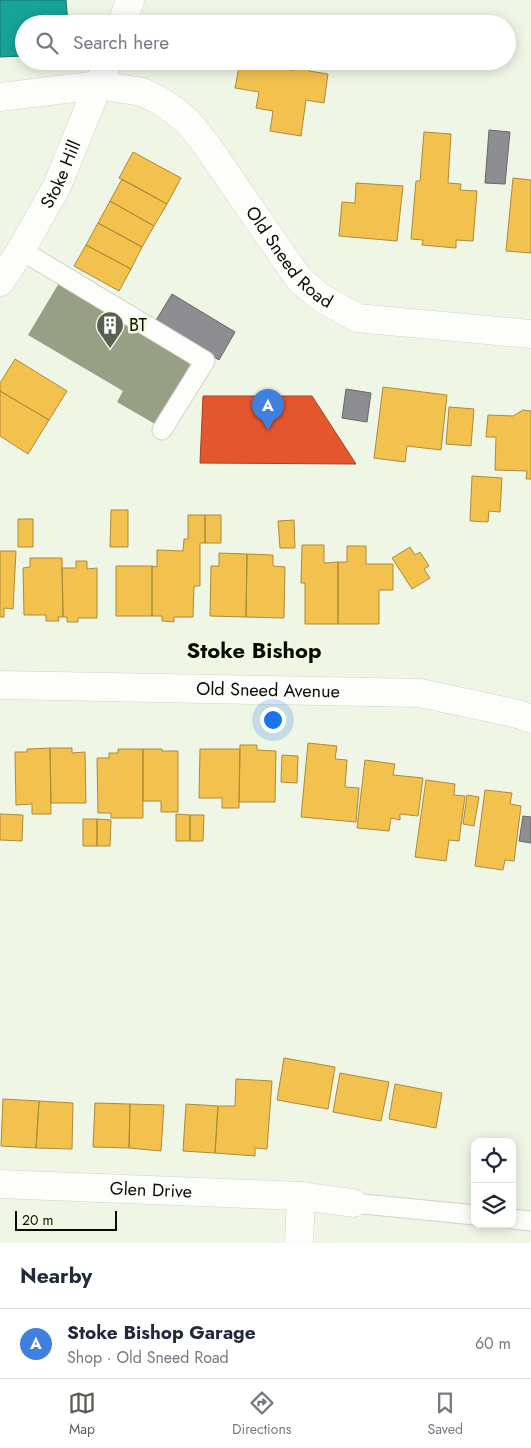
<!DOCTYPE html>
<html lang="en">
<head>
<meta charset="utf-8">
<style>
  body { margin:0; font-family:Jost,sans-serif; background:#f2f2f3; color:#1f2937 }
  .controls { position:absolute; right:15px; bottom:15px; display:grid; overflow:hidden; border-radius:10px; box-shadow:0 2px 12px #0003 }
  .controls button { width:45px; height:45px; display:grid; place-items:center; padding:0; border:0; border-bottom:1px solid #e0e1e3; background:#fff; color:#1f2937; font:25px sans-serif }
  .scale { position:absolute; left:15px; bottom:12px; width:102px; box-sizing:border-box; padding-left:5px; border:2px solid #090d05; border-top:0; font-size:14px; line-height:18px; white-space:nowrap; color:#090d05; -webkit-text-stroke:4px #f0fce0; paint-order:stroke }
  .you { position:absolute; left:272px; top:719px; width:18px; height:18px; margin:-12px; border:4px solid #fff; border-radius:50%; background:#1a73e8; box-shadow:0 0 0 8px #1a73e833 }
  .badge { display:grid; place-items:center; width:32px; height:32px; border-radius:50%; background:#5a5f54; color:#fff; font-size:16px; font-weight:700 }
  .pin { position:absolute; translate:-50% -41px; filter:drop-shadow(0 1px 2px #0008) }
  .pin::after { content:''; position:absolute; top:26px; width:18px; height:15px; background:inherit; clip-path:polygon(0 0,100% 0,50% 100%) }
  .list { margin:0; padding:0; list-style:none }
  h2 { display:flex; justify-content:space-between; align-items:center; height:65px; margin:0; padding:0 20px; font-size:21px }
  h2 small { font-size:16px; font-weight:400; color:#747a83 }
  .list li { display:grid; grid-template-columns:32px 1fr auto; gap:15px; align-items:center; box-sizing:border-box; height:70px; padding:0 20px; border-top:1px solid #e0e1e3 }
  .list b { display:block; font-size:19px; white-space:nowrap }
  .list p { margin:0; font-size:16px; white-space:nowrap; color:#747a83 }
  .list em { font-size:16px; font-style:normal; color:#747a83 }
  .icon { flex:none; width:28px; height:28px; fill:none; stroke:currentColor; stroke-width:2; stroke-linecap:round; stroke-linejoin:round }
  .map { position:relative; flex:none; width:531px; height:1243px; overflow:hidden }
  .search { position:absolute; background:#fff; box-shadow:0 2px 12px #0003; left:15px; right:15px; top:15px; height:55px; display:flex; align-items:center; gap:12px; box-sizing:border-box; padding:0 18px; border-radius:28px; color:#747a83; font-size:19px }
  .sheet { height:135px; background:#fff }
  nav { display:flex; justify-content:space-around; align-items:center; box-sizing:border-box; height:70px; border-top:1px solid #e0e1e3; background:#fff; font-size:14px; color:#747a83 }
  nav a { display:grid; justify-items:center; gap:2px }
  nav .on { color:#5a5f54 }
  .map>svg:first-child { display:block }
</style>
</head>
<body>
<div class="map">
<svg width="531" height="1243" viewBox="0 0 531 1243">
  <rect width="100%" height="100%" fill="#eff6e6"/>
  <path fill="#f2c14e" stroke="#ac8b38" d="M240 62 293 70 294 64 310 66 309 71 328 74 324 103 306 100 301 136 270 131 273 111 256 108 259 92 235 88Z
    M424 132 451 134 448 183 461 184 460 190 477 191 473 241 456 240V248L422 245 423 240 411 239 416 181H420Z
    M133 152 181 178 167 204 119 178Z
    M513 178 531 180V253L506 251Z
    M122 179 167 204 154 226 110 201Z
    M356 183 403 186 397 241 339 236 342 202 355 203Z
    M110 201 154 226 142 247 98 223Z
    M98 223 142 247 131 269 86 245Z
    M86 245 131 269 119 291 74 266Z
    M15 359 67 391 49 420 0 391V383Z
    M383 387 447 395 441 450 407 446 405 462 374 458Z
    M0 391 49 420 28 454 0 436Z
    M449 407 474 409 471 446 446 444Z
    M523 410 531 411V479H526L527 471 495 470 496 437H486L488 415 513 416Z
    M472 476 502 478 500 512 489 511 488 522 470 521Z
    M111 510H128V547H110Z
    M188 515H205V543H200V586H194L193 617H174V622L162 621V616H152V566L157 567V550L183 551 184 539H188Z
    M205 515H221V543H205Z
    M18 519H33V547H18Z
    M294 520 295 548H280L278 521Z
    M302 545H324V563L338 562V624H305V583H301Z
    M347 546H366V564H393V590H379V624H338V562H347Z
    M410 547 415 555 420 552 429 566 424 569 430 578 412 589 392 558Z
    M0 551H16L13 609 4 608V617H0Z
    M219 553 247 554 246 617 210 616 211 566H219Z
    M247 554 273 555V566L285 567 284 618 246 617Z
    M30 558H62L63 617H58L59 621H46V615H24L23 568 30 567Z
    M76 561H87V569L97 568V618H78V622H67V617H63L62 568H76Z
    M116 566H152V616H116Z
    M308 743 337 746 335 759 347 760 345 787 359 788 356 822 301 817Z
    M240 745H257V750L276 751 275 802H239Z
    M50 748H72V753L85 752 86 803H51Z
    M50 748 51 814H32V804L16 805 15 752H27V749Z
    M118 749H143V818H111V813H98L97 758H109V753H118Z
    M143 749H162V751H178V812H161V801H143Z
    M200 749H240L239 808H222V798H199Z
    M282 755 298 756 297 783 281 782Z
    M365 760 395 764 393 775 423 778 418 816 400 814V820L391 818 389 831 357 828Z
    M426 780 455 784 454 795 465 796 459 841 449 840 446 861 415 857Z
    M485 790 512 793 510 804 521 806 514 861 505 860 503 870 475 866Z
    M467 795 479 797 474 826 463 824Z
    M0 814 23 815 22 841 0 840Z
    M176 814 190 815V841H176Z
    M190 815H204L203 841H190Z
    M83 819H97V846H83Z
    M97 819 111 820 110 846H97Z
    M284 1058 335 1067 328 1109 277 1100Z
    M340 1073 389 1082 381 1121 333 1112Z
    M236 1079 272 1081 267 1149 255 1148V1156L215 1153 218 1106H235Z
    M395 1084 442 1093 436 1128 389 1119Z
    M3 1099 39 1101 36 1148 1 1146Z
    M39 1101 73 1103 72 1149 36 1148Z
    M95 1103 130 1104 129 1148 93 1147Z
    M130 1104 164 1105 161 1151 129 1148Z
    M186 1104 218 1106 215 1153 183 1151Z"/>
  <path fill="#e4572e" stroke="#a24122" d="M203 396H312L356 464 200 463Z"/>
  <path fill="#17a398" stroke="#13766c" d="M0 0H66L68 24H24V56L0 57Z"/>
  <path fill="#8d8d92" stroke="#656768" d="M489 130 510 132 505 184 485 183Z
    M172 294 235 332 219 360 155 322Z
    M346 389 371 393 367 422 342 418Z
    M523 816 531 817V843L519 841Z"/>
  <path fill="#97a085" d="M59 283 192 362 155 424 117 402 123 391 28 335Z"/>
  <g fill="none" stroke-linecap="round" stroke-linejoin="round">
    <g stroke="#ced3c6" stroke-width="21">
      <path id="lane" d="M21 250 205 361 162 430
        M353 1203 475 1215
        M512 1219 531 1221"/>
    </g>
    <g stroke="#ced3c6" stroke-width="29">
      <g id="street">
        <path d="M122 24 130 0"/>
        <path id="s1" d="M0 97 99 85 142 92 157 99 175 111 189 123 205 143 299 279 320 297 357 318 531 334"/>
        <path id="s2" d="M0 282 21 250 57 186 108 61"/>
        <path id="s3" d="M0 685 420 693 518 714 531 719"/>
        <path id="s4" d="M0 1184 301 1196 353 1203"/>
        <path d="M299 1243 301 1196"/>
      </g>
    </g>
    <use href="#lane" stroke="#fdfefb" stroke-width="19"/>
    <use href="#street" stroke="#fdfefb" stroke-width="28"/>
  </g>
  <defs>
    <g id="building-pin" transform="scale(1.4375)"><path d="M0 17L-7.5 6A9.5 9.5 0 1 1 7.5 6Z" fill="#5a5f54" stroke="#f0fce0"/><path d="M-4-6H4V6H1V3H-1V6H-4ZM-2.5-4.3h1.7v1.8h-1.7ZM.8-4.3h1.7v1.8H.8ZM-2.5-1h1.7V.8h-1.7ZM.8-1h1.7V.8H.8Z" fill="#fff"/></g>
  </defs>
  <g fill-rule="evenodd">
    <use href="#building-pin" x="110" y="325"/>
  </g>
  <g text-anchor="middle" stroke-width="5" stroke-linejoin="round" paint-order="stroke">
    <g font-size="18" fill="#090d05" stroke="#f0fce0">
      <text dy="6" stroke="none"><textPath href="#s2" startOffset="124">Stoke Hill</textPath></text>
      <text dy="6" stroke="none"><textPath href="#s1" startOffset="368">Old Sneed Road</textPath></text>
      <text dy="6" stroke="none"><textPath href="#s3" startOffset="268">Old Sneed Avenue</textPath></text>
      <text dy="6" stroke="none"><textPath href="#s4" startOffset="151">Glen Drive</textPath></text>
    </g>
    <g font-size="18" fill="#090d05" stroke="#f0fce0" text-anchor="start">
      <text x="129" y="331">BT</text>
    </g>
    <g font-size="22" font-weight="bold" fill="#090d05" stroke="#f0fce0">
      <text x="254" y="658">Stoke Bishop</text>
    </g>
  </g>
</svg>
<div class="controls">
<button><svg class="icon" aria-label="locate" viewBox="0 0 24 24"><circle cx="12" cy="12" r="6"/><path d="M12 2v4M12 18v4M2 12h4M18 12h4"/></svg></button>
<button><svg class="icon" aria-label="layers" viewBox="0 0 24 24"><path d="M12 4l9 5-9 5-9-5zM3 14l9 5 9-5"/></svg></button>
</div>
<div class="scale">20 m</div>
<div class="you"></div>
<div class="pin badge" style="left:268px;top:430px;background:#3f7fe0">A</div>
<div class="search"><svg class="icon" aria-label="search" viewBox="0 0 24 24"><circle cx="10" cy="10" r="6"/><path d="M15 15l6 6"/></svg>Search here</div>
</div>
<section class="sheet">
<h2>Nearby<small></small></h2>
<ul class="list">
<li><span class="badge" style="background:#3f7fe0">A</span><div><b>Stoke Bishop Garage</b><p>Shop · Old Sneed Road</p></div><em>60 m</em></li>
</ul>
</section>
<nav>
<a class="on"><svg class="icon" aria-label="map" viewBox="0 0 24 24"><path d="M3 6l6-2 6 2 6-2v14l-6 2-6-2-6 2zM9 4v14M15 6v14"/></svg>Map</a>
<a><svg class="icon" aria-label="directions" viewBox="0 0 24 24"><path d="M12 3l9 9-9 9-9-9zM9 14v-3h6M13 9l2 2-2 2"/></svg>Directions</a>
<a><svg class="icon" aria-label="saved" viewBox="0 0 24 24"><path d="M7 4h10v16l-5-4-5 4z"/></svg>Saved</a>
</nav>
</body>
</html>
